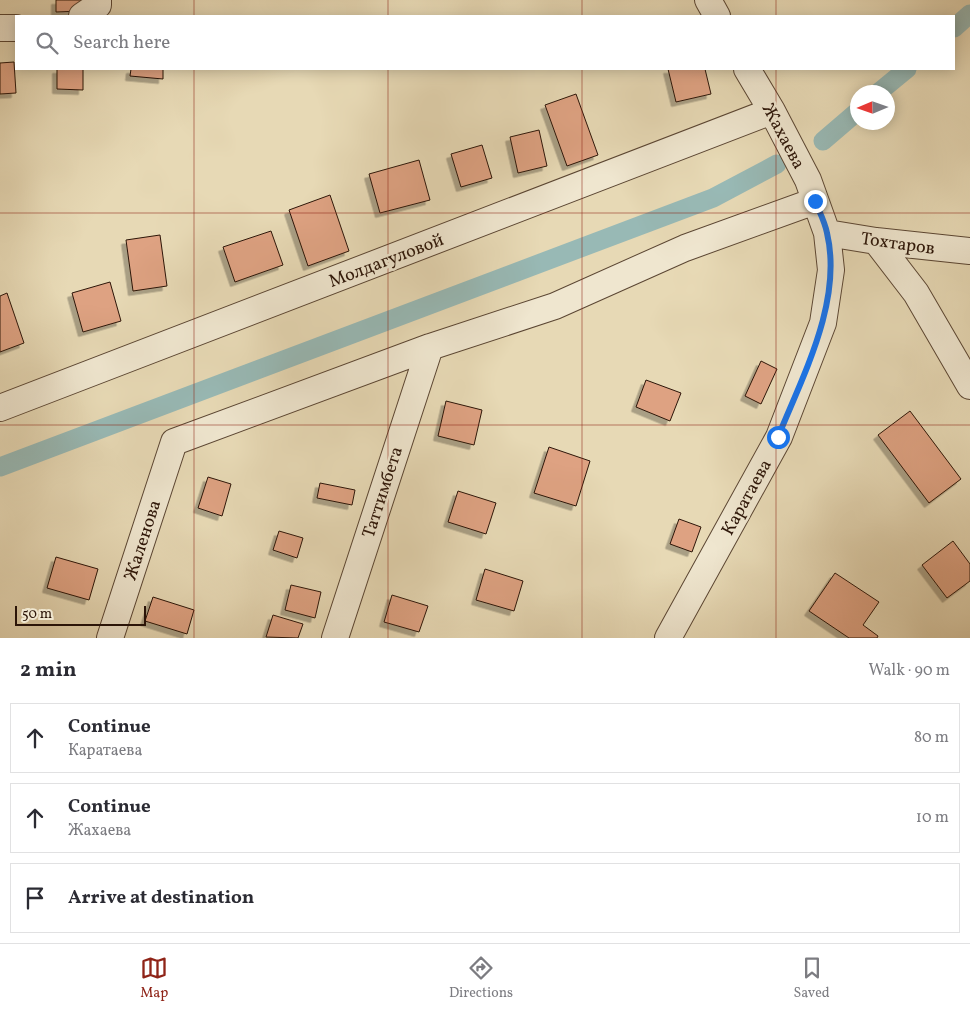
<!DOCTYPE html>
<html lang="en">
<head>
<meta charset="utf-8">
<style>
  body { margin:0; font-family:Vollkorn,serif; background:#f2f2f3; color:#2b2b33 }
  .compass { position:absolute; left:850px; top:85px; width:45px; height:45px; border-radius:50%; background:#fff; box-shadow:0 2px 12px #0003; rotate:268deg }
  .scale { position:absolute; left:15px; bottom:12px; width:131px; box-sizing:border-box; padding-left:5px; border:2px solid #2c1508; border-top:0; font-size:14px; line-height:18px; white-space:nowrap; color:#2c1508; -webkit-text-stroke:4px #efe6cf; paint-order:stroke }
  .stop { position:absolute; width:15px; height:15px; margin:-11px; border:4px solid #1a73e8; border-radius:50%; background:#fff }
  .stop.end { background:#1a73e8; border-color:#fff; box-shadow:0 1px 5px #0008 }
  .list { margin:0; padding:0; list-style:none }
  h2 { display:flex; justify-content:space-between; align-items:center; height:65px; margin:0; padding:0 20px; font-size:21px }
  h2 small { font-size:16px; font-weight:400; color:#7c7c81 }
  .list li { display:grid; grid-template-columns:32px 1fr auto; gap:15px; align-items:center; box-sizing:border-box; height:70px; margin:0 10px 10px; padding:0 10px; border:1px solid #e1e1e2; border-radius:0px }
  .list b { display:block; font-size:19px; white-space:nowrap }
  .list p { margin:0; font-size:16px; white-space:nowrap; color:#7c7c81 }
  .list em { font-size:16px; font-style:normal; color:#7c7c81 }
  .icon { flex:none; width:28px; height:28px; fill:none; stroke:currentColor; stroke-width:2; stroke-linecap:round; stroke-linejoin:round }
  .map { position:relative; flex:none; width:970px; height:638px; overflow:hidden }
  .search { position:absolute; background:#fff; box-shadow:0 2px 12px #0003; left:15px; right:15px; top:15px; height:55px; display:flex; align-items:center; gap:12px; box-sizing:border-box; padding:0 18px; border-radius:0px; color:#7c7c81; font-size:19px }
  .sheet { height:305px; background:#fff }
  nav { display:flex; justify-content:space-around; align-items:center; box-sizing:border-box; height:70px; border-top:1px solid #e1e1e2; background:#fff; font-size:14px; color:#7c7c81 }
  nav a { display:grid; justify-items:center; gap:2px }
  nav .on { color:#8f2418 }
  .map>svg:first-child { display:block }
</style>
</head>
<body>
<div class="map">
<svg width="970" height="638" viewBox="0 0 970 638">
  <defs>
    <filter id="shadow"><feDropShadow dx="-4.5" dy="4.5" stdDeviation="0" flood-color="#0004"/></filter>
  </defs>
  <rect width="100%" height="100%" fill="#e7d9b5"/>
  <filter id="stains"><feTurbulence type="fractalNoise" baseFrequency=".004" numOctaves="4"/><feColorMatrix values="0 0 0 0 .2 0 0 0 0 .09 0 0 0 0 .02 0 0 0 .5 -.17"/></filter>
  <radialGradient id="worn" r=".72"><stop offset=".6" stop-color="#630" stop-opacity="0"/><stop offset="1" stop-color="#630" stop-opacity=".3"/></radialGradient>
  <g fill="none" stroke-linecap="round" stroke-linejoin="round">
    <path stroke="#98b9b5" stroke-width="19" d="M954 28 970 14
      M879 92 907 69
      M823 141 858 111
      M0 467 713 198 777 164"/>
  </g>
  <path fill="#dea282" stroke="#2c1508" filter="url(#shadow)" d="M56 0H81V11L56 12Z
    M14 62 16 93 0 94V63Z
    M57 69H83V90L57 89Z
    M131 69H163V79L130 76Z
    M668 69H705L711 94 676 102Z
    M576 94 598 155 567 166 545 105Z
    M539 130 547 166 518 173 510 137Z
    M482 145 492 178 461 187 451 154Z
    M419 160 430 200 380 213 369 174Z
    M330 195 349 251 308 266 289 210Z
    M271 231 283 265 235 282 223 247Z
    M160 235 167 286 133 291 126 240Z
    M110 282 121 321 83 332 72 293Z
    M7 293 24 343 0 352V296Z
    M761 361 777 369 761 404 745 396Z
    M646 380 681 393 670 421 636 407Z
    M446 401 482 410 474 445 438 436Z
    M910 411 961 479 929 503 878 435Z
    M549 447 590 461 576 506 534 493Z
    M208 477 231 484 222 516 198 508Z
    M320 483 355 490 352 505 317 498Z
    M458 491 496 503 486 534 448 522Z
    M679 519 701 527 692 552 670 544Z
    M279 531 303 538 297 558 273 550Z
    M953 541 970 564V581L947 598 922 565Z
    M56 557 98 569 89 600 47 588Z
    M485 569 523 581 514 611 476 600Z
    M835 573 879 602 863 625 878 636 877 638H849L809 611Z
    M291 585 321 592 315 618 285 610Z
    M392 595 428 606 419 632 384 622Z
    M153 597 194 610 187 634 145 621Z
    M273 615 303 624 298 638 266 637Z"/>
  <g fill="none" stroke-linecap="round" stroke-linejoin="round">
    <g stroke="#5b4633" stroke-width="28">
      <path id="minor" d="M708 0 717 16
        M82 16 98 5V0
        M0 28H16
        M827 233 876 241 970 251
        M876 241 916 293 970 386
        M0 408 772 111
        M110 638 174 442 430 347 555 306 685 248 815 201
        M335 638 430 347
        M668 638 779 437 823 323 831 270 827 233 808 180 772 111 747 69"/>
    </g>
    <use href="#minor" stroke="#efe6cf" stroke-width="26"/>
  </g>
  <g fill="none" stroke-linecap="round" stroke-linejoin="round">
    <path stroke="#1a73e8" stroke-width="6" d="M778 437C803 375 843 301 827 233 825 222 819 211 815 201"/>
  </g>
  <path fill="none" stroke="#8f2418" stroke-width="1" stroke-opacity="0.55" d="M194 0V16M388 0V16M582 0V16M776 0V16M194 69V638M388 69V638M582 69V638M776 69V638M0 213H970M0 425H970"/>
  <g text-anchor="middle" stroke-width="5" stroke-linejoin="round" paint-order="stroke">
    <g font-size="18" fill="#2c1508" stroke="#efe6cf">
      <text transform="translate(784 136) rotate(62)" y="6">Жахаева</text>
      <text transform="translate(898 243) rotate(8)" y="6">Тохтаров</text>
      <text transform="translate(386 260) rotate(-21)" y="6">Молдагуловой</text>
      <text transform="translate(382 492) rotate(-72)" y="6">Таттимбета</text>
      <text transform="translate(746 497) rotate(-61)" y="6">Каратаева</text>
      <text transform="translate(142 540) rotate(-72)" y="6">Жаленова</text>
    </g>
  </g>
  <rect width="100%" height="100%" filter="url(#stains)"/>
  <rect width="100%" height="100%" fill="url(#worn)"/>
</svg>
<svg class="compass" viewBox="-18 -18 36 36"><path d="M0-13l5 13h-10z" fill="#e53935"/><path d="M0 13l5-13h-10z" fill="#7c7c81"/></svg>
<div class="scale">50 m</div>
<div class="stop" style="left:778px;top:437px"></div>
<div class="stop end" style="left:815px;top:201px"></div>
<div class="search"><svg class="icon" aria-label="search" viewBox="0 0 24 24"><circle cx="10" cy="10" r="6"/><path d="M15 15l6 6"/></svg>Search here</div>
</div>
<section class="sheet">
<h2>2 min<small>Walk · 90 m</small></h2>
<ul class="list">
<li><svg class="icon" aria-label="ahead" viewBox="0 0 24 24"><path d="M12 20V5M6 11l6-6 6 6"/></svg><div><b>Continue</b><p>Каратаева</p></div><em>80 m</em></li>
<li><svg class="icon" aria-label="ahead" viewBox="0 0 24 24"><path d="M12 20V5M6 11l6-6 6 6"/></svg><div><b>Continue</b><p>Жахаева</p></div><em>10 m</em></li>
<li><svg class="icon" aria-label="arrive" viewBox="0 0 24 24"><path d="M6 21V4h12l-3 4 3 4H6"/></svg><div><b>Arrive at destination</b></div></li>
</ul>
</section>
<nav>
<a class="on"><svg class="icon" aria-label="map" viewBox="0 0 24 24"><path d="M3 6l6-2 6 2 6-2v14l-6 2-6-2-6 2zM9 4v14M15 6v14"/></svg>Map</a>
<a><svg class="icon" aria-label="directions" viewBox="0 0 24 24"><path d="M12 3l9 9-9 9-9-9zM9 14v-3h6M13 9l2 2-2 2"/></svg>Directions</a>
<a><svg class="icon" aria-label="saved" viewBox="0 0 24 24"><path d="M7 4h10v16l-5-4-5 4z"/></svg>Saved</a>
</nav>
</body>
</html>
